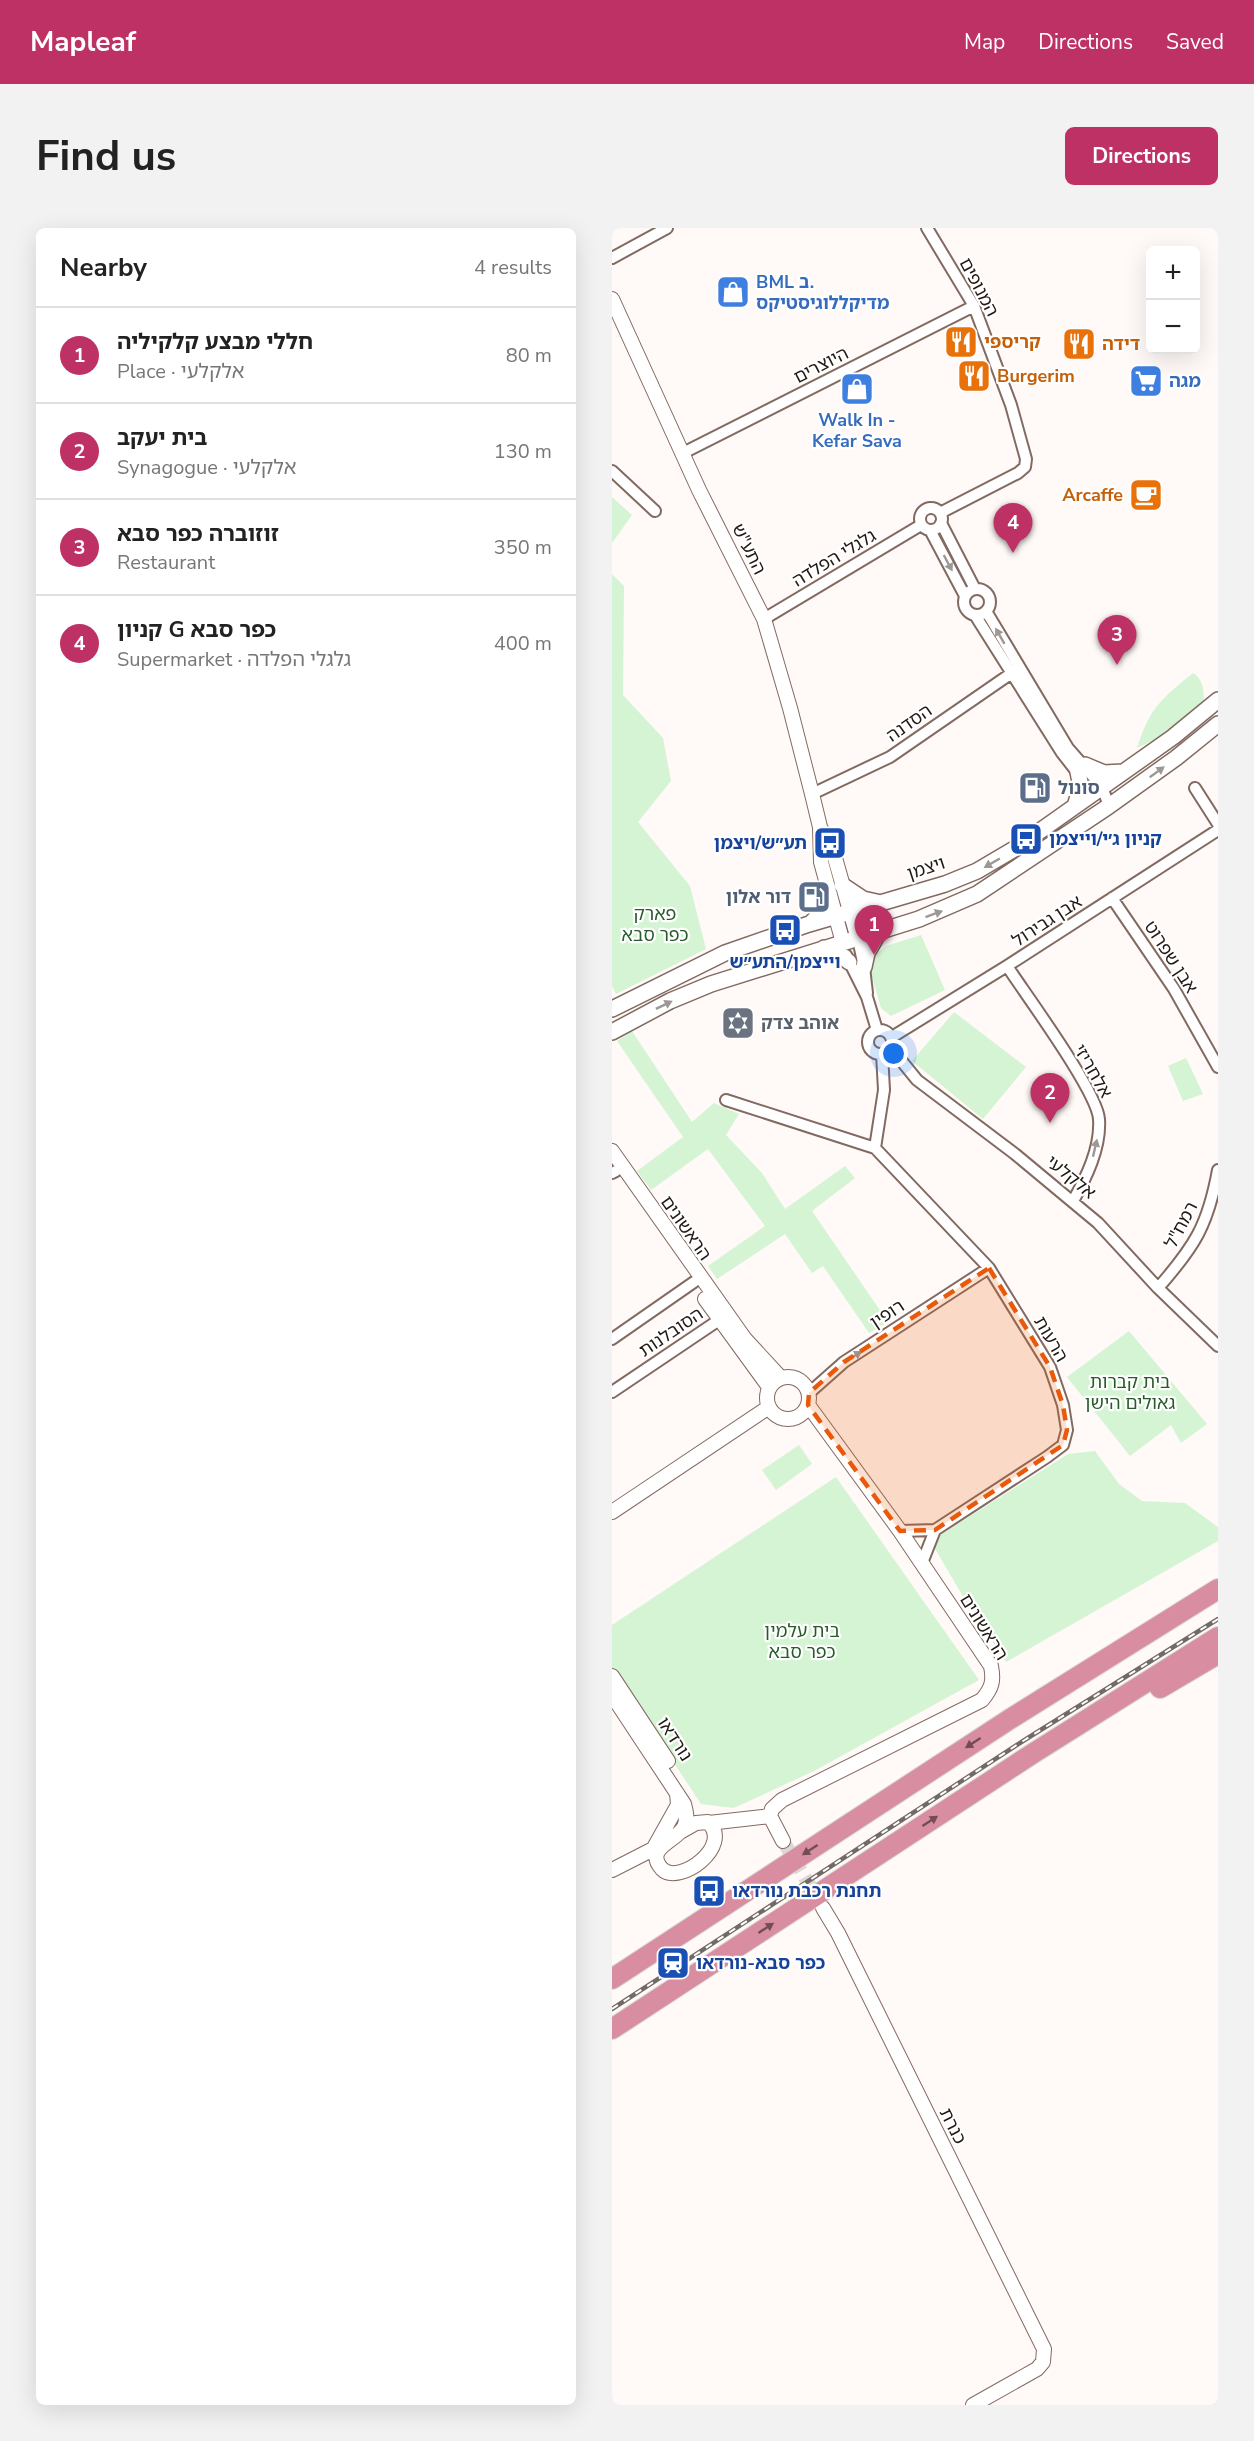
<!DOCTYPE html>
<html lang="en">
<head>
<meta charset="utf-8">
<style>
  body { margin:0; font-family:"Nunito Sans","Noto Sans Hebrew",sans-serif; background:#f2f2f2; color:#222 }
  .controls { position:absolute; right:18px; top:18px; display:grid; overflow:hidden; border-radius:9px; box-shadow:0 6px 24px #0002 }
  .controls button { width:54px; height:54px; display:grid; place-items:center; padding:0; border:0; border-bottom:2px solid #e0e0e0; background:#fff; color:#222; font:30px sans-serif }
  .you { position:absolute; left:282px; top:826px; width:21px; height:21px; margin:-15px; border:4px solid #fff; border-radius:50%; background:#1a73e8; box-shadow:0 0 0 9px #1a73e833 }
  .badge { display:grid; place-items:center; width:39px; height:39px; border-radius:50%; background:#bd3164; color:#fff; font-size:20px; font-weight:700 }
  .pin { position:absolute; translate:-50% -50px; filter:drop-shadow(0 2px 3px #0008) }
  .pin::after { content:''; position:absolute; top:32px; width:21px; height:18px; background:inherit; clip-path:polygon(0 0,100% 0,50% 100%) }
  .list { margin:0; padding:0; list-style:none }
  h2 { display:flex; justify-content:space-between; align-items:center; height:78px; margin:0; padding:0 24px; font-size:26px }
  h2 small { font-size:20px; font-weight:400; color:#767676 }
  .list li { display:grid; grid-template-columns:39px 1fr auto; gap:18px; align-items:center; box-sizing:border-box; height:96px; padding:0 24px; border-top:2px solid #e0e0e0 }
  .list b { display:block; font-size:22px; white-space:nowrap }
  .list p { margin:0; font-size:20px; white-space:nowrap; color:#767676 }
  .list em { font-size:20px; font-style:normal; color:#767676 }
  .map { position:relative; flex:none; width:606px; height:2177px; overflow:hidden; border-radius:9px }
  header { display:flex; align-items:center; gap:36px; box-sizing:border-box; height:84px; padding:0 30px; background:#bd3164; color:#fff }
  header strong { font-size:28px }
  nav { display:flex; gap:33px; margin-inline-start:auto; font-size:21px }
  .intro { display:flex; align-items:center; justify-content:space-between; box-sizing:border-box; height:144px; padding:0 36px }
  h1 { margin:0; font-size:42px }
  .button { padding:15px 27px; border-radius:9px; background:#bd3164; color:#fff; font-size:21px; font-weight:700 }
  main { display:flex; gap:36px; padding:0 36px }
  aside { flex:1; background:#fff; border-radius:9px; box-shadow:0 6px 24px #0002 }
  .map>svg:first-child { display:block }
</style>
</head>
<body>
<header>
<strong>Mapleaf</strong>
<nav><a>Map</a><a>Directions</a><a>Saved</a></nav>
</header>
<div class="intro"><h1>Find us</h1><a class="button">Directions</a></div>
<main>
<aside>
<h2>Nearby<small>4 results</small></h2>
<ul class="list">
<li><span class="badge">1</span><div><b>חללי מבצע קלקיליה</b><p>Place · אלקלעי</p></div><em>80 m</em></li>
<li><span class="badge">2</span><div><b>בית יעקב</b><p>Synagogue · אלקלעי</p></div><em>130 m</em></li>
<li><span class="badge">3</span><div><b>זוזוברה כפר סבא</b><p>Restaurant</p></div><em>350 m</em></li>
<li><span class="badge">4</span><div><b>קניון G כפר סבא</b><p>Supermarket · גלגלי הפלדה</p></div><em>400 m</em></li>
</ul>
</aside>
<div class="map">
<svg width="606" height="2177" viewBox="0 0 606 2177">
  <rect width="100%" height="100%" fill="#fff9f7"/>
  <path fill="#d5f4d4" d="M0 269 20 287 0 315Z
    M0 346 12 358 11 467 51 510 59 553 26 594 78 658 94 721 4 766 0 758Z
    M581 445C592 451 593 467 591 478L557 505 525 520C538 480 548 472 581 445Z
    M309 707 333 762 279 788 269 780 258 742 260 730 274 718Z
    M342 784 414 839 371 891 300 833Z
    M20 803 80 894 102 875 127 886 114 907 150 945 173 981 233 938 243 950 200 983 276 1094 257 1105 211 1038 200 1045 173 1006 105 1051 96 1038 153 998 96 921 39 962 25 943 71 909 5 813Z
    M574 830 591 866 571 873 556 838Z
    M517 1103 595 1196 569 1215 559 1197 518 1228 455 1149Z
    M187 1217 200 1236 164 1262 150 1242Z
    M483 1223 507 1256 530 1273 573 1275 606 1299V1313L394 1434 353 1372 322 1319 328 1307 456 1226Z
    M224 1249 367 1452 202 1543 122 1580 89 1576 0 1441V1397Z"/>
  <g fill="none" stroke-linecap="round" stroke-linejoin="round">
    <path stroke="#ded7d5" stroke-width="14" stroke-dasharray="14 7" stroke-linecap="butt" d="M171 1613 207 1673"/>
    <g stroke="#826a61" stroke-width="14">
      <path id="minor" d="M315 0 362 78 399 177 414 231 413 239 406 245 328 285
        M0 30 55 0
        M71 225 362 78
        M0 243 43 283
        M308 291a11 11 0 1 1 22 0a11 11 0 1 1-22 0Z
        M329 295 363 361
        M318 302 353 368
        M352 374a13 13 0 1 1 26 0a13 13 0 1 1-26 0Z
        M374 383 456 520 490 559 497 578
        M363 387 450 525 468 548
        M152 391 309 297
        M583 560 606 596
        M200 566 278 529 407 440
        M500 670 562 761 606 839
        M246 711 252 739 255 765
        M234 727 255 769 265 802
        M395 738C414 767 485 863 487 891 489 920 474 950 461 973
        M256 814a12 12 0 1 1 24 0a12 12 0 1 1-24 0Z
        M280 809 395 738 606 602
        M279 820 305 852 403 926 486 995 546 1060 606 1118
        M270 826 272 862 263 920 377 1040 438 1139 451 1177 455 1202 451 1217 435 1229 323 1302 288 1303
        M114 872 263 920
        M0 945 4 943
        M546 1060C583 1018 596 997 606 942
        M0 1111 82 1054
        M0 1164 107 1092
        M197 1165 232 1134 377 1040
        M310 1335 323 1302"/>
    </g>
    <g stroke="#826a61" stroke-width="16">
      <path id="tertiary" d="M0 71 87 262 152 391 178 480 200 566 208 599 209 634 231 715
        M209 601 223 630 246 711
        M0 923 133 1111 168 1149
        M93 1071 157 1159
        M155 1170a21 21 0 1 1 42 0a21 21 0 1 1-42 0Z
        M0 1284 157 1179
        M0 1448 56 1533
        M0 1467 72 1576C74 1583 76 1591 72 1599 65 1613 31 1620 50 1641 67 1658 122 1618 96 1594L84 1595 68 1604
        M158 1588 160 1581 170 1572 370 1472C380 1460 382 1453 379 1438L288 1303 196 1177
        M158 1588 171 1613
        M97 1595 158 1588
        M43 1618 66 1577 65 1565
        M0 1642 49 1617
        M211 1680 226 1705 432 2121 431 2134 425 2141 361 2177"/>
    </g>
    <g stroke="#826a61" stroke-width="18">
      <path id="secondary" d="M473 537 492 545 511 544
        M463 578 469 559 466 544
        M230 657 251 671 269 675
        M199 695 211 683 217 666
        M212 720 227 726 237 734
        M252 739 255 725 267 704
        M0 781 113 725 197 696 333 656 365 643 404 620 561 509 606 472
        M0 804 58 773 99 756 307 691 365 666 497 578 564 530 606 496"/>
    </g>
    <g stroke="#d7d6d5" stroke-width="22">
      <path id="motorway" d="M548 1460 606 1426
        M0 1751 398 1491 606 1361
        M0 1801 420 1526 606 1409"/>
    </g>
    <use href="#minor" stroke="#fff" stroke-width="10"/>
    <use href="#tertiary" stroke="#fff" stroke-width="14"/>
    <use href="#secondary" stroke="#fff" stroke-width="15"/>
    <use href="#motorway" stroke="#d88da0" stroke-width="20"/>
    <g stroke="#726a67" stroke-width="4.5">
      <path id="rail" d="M0 1781 411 1513 606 1391"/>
    </g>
    <use href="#rail" stroke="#fff" stroke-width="2" stroke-dasharray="7" stroke-linecap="butt"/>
  </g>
  <defs><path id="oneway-solid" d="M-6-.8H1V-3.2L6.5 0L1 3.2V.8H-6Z" transform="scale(1.5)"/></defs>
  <g fill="#9c9896">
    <use href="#oneway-solid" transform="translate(336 335) rotate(62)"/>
    <use href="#oneway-solid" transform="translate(388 408) rotate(-120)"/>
    <use href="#oneway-solid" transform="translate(545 544) rotate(-36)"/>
    <use href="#oneway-solid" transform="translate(380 635) rotate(150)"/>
    <use href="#oneway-solid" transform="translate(322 686) rotate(-20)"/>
    <use href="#oneway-solid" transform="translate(52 777) rotate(-26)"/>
    <use href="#oneway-solid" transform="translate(483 920) rotate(-77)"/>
    <use href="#oneway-solid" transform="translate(242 1128) rotate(-31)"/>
  </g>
  <g fill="#744d54">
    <use href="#oneway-solid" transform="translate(361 1515) rotate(147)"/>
    <use href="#oneway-solid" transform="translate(318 1593) rotate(-33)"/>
    <use href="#oneway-solid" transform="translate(198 1622) rotate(147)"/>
    <use href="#oneway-solid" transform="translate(154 1700) rotate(-33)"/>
  </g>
  <path fill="#e8590c" fill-opacity="0.2" stroke="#e8590c" stroke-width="4.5" stroke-dasharray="12 8" stroke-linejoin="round" d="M377 1040 438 1139 451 1177 455 1202 451 1217 323 1302 288 1303 196 1177 197 1165 232 1134Z"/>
  <defs>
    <g id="shop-square" transform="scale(1.725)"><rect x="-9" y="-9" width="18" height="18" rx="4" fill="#3f7fe0" stroke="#fff"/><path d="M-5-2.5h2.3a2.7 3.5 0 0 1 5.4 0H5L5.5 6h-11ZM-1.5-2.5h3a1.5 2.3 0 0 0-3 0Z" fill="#fff"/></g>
    <g id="restaurant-square" transform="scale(1.725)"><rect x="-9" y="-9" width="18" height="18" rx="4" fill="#e8710a" stroke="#fff"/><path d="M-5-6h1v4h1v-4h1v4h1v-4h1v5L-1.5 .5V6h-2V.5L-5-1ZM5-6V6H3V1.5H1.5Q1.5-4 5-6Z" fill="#fff"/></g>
    <g id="supermarket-square" transform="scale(1.725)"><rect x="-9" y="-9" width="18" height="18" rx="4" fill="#3f7fe0" stroke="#fff"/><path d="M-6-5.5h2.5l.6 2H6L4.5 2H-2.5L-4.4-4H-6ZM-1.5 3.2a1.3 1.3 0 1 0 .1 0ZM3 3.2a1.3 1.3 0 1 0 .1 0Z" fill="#fff"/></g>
    <g id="cafe-square" transform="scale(1.725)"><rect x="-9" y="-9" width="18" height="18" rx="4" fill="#e8710a" stroke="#fff"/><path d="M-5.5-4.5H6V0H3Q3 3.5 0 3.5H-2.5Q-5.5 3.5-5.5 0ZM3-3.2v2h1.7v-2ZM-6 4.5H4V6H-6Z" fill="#fff"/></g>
    <g id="fuel-square" transform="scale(1.725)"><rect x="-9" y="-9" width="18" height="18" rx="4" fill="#5c6f8a" stroke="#fff"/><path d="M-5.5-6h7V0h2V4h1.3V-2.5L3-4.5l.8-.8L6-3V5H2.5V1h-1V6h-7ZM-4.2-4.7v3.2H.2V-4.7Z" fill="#fff"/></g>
    <g id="bus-square" transform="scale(1.725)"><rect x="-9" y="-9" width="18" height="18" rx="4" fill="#1a4fb4" stroke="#fff"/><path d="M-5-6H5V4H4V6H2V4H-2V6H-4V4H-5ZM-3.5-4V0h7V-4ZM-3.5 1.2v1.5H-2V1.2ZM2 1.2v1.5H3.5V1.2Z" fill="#fff"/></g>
    <g id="synagogue-square" transform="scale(1.725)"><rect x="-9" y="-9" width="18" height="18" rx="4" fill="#6b7280" stroke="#fff"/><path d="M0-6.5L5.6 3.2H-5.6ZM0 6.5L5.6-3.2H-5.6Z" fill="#fff"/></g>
    <g id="station-square" transform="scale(1.725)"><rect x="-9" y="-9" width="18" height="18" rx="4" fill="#1a4fb4" stroke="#fff"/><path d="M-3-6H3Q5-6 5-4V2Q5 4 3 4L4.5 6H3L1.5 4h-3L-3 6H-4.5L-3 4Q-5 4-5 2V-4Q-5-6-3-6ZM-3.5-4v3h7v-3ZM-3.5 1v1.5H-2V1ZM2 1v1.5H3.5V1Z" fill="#fff"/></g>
  </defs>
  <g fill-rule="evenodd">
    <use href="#shop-square" x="121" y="64"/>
    <use href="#restaurant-square" x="349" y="114"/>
    <use href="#restaurant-square" x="467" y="116"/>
    <use href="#restaurant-square" x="362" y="148"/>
    <use href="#supermarket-square" x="534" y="153"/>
    <use href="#shop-square" x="245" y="161"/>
    <use href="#cafe-square" x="534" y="267"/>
    <use href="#fuel-square" x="423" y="560"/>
    <use href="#bus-square" x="414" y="611"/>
    <use href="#bus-square" x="218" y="615"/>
    <use href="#fuel-square" x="202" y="669"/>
    <use href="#bus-square" x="173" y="702"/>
    <use href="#synagogue-square" x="126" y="795"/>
    <use href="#bus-square" x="97" y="1663"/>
    <use href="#station-square" x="61" y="1735"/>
  </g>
  <g text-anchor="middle" stroke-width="4.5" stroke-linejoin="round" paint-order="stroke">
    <g font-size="18" font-weight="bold" fill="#366cbe" stroke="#fff" text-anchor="start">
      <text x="144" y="60">BML ב.<tspan x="144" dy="21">מדיקללוגיסטיקס</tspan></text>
      <text x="557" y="159">מגה</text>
      <text x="245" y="198" text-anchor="middle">Walk In -<tspan x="245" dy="21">Kefar Sava</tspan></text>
    </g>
    <g font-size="18" fill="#221915" stroke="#fff">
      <text transform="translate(367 59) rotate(62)" y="6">המנופים</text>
      <text transform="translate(209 137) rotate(-27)" y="6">היוצרים</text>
      <text transform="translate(137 321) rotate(64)" y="6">התע"ש</text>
      <text transform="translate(222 330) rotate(-31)" y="6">גלגלי הפלדה</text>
      <text transform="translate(297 495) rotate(-35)" y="6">הסדנה</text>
      <text transform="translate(314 640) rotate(-18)" y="6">ויצמן</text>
      <text transform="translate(435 693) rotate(-33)" y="6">אבן גבירול</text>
      <text transform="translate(559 729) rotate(57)" y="6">אבן שפרוט</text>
      <text transform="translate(481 843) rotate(60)" y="6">אלחריזי</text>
      <text transform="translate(459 949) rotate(39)" y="6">אלקלעי</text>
      <text transform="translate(569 997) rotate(-62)" y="6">רמח"ל</text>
      <text transform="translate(74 1000) rotate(55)" y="6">הראשונים</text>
      <text transform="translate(275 1086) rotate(-33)" y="6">רופין</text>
      <text transform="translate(59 1104) rotate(-34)" y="6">הסובלנות</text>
      <text transform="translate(439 1111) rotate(60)" y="6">הרעות</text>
      <text transform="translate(372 1399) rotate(58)" y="6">הראשונים</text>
      <text transform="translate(63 1511) rotate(57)" y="6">נורדאו</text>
      <text transform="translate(341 1898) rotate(63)" y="6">כנרת</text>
    </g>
    <g font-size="18" font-weight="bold" fill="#c56008" stroke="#fff" text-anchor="start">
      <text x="372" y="120">קריספי</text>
      <text x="490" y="122">דידה</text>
      <text x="385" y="154">Burgerim</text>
      <text x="511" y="273" text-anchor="end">Arcaffe</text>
    </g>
    <g font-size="18" font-weight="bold" fill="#4e5e75" stroke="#fff" text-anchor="start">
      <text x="446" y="566">סונול</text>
      <text x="179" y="675" text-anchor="end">דור אלון</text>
    </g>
    <g font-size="18" font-weight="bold" fill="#164399" stroke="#fff" text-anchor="start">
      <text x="437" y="617">קניון ג׳י/וייצמן</text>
      <text x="195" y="621" text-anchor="end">תע״ש/ויצמן</text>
      <text x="173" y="740" text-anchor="middle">וייצמן/התע״ש</text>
      <text x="120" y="1669">תחנת רכבת נורדאו</text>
      <text x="84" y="1741">כפר סבא-נורדאו</text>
    </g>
    <g font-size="18" fill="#285a2b" stroke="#fff">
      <text x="43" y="692">פארק<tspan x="43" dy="21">כפר סבא</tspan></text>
      <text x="518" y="1160">בית קברות<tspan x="518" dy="21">גאולים הישן</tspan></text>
      <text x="190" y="1409">בית עלמין<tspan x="190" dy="21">כפר סבא</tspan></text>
    </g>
    <g font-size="18" font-weight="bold" fill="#5b616d" stroke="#fff" text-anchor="start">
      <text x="149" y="801">אוהב צדק</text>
    </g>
  </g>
</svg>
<div class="controls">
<button>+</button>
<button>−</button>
</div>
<div class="you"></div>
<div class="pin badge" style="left:262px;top:727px">1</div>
<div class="pin badge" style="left:438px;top:895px">2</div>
<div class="pin badge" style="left:505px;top:437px">3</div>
<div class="pin badge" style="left:401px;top:325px">4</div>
</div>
</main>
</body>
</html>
